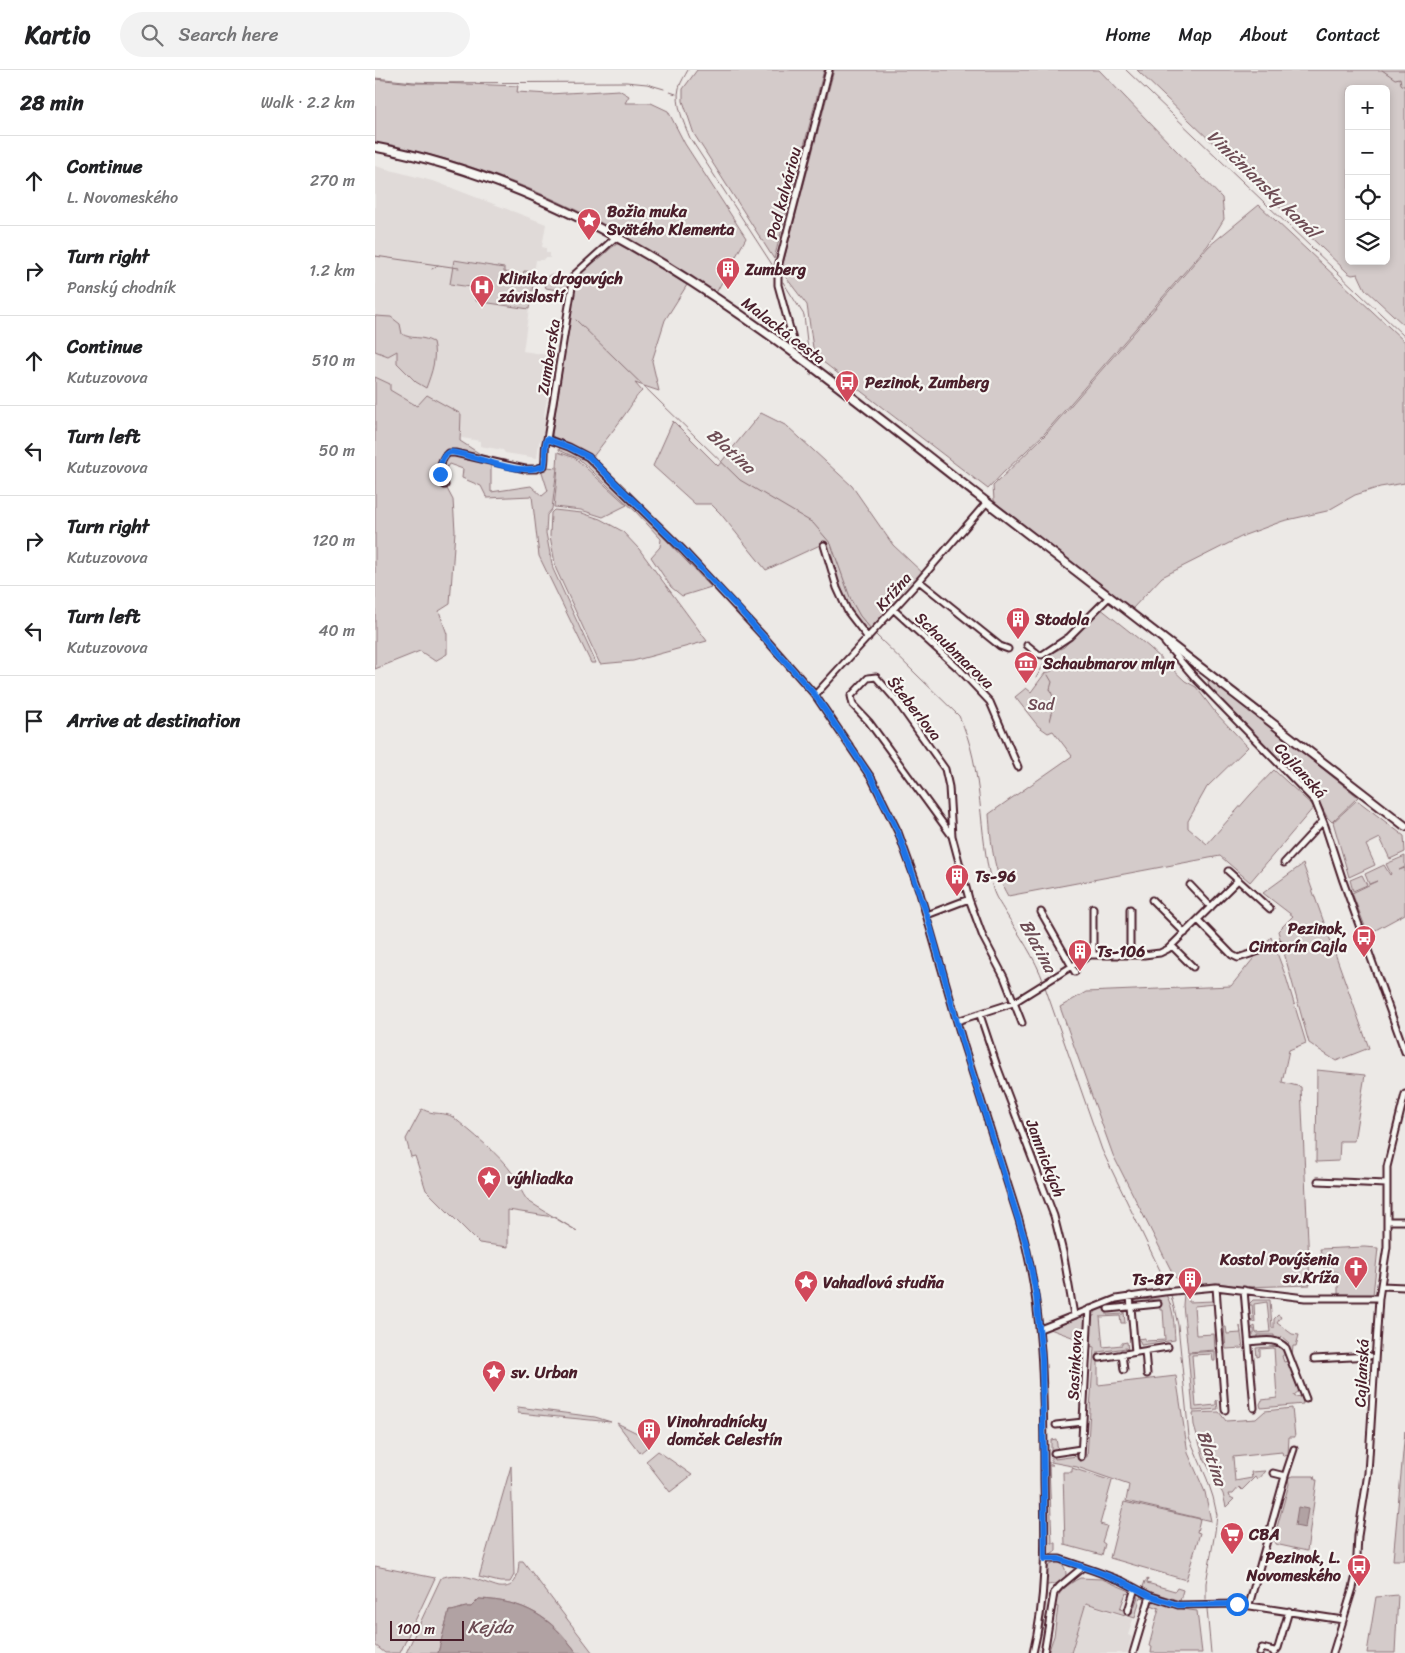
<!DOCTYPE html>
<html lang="en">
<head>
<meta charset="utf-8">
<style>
  body { margin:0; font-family:Sriracha,sans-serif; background:#f2f2f2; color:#202124 }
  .controls { position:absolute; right:15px; top:15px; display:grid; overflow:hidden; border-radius:8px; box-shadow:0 2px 8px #0003 }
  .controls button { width:45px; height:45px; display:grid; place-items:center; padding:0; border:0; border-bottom:1px solid #e0e0e0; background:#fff; color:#202124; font:25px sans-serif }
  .scale { position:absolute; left:15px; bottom:12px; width:74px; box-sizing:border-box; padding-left:5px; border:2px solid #4a1f2b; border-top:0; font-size:14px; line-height:18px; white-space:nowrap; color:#4a1f2b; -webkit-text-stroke:4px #f6f6f2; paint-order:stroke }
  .stop { position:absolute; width:15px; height:15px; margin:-11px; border:4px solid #1a73e8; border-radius:50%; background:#fff }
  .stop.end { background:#1a73e8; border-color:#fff; box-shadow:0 1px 5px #0008 }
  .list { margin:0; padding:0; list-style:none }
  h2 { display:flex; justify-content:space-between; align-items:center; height:65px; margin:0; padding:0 20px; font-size:21px }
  h2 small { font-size:16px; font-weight:400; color:#757577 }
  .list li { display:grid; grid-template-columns:32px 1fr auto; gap:15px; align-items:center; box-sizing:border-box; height:90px; padding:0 20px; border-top:1px solid #e0e0e0 }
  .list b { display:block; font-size:19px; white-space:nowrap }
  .list p { margin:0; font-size:16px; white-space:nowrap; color:#757577 }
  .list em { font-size:16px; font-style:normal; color:#757577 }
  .icon { flex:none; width:28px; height:28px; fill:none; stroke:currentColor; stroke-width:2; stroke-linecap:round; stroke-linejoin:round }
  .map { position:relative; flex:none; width:1030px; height:1583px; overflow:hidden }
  header { display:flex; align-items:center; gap:30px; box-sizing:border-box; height:70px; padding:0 25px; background:#fff; border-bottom:1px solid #e0e0e0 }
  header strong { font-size:24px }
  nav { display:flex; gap:28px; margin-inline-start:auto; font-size:18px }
  .search { width:350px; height:45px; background:#f2f2f2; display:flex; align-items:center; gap:12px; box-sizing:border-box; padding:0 18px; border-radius:28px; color:#757577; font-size:19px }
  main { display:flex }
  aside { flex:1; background:#fff }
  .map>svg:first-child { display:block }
</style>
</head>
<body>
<header>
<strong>Kartio</strong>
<div class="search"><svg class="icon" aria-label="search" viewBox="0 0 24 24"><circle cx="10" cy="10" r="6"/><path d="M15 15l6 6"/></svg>Search here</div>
<nav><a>Home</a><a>Map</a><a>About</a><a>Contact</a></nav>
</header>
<main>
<aside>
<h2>28 min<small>Walk · 2.2 km</small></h2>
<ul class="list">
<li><svg class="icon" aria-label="ahead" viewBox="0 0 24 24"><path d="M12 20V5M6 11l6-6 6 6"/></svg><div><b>Continue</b><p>L. Novomeského</p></div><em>270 m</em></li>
<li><svg class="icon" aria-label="right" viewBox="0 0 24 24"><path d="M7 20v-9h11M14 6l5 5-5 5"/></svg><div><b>Turn right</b><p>Panský chodník</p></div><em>1.2 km</em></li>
<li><svg class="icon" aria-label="ahead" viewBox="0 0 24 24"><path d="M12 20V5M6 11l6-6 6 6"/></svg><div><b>Continue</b><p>Kutuzovova</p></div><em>510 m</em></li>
<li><svg class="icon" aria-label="left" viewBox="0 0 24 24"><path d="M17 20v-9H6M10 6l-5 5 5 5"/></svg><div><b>Turn left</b><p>Kutuzovova</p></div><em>50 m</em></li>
<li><svg class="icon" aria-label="right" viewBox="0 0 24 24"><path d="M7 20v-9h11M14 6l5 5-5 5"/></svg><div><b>Turn right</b><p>Kutuzovova</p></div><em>120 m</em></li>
<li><svg class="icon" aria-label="left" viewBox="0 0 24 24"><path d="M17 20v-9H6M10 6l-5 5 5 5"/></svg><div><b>Turn left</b><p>Kutuzovova</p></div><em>40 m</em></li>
<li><svg class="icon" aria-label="arrive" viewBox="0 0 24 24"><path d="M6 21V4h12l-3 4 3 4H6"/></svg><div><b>Arrive at destination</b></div></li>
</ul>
</aside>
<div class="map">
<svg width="1030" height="1583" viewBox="0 0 1030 1583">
  <rect width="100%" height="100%" fill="#ece9e6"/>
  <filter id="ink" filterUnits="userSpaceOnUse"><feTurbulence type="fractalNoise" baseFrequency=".02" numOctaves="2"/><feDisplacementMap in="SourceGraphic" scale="10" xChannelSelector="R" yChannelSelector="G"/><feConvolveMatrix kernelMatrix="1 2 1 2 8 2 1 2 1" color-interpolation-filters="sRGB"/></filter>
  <g filter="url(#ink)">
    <path fill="#e0dad8" d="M0 96 61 112 171 154 167 177 171 178V183H175V188H169L168 190H161L148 281 179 286 169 346 172 352 169 367 164 372 162 388 130 383 128 380 105 376V371L87 368 56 345 0 316Z
      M711 1534 758 1549 753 1565 757 1567 752 1583H697Z"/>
    <path fill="#d4cbca" stroke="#8f757a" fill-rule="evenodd" d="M322 0H449L399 189 319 64 308 31V19Z
      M459 0H724L847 128 849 149 833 175 670 363 628 403 613 419 439 285 432 235 406 201Z
      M762 0H1030V256L990 219 983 204 977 205 973 203ZM974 19H1011V191H974Z
      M0 8 39 12 143 16 142 22 174 24 244 20 254 26 250 33H276L293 41 310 74 371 168 341 223C298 196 256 168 211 145 146 112 72 85 0 73Z
      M884 135 1030 272V413L1005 417 980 425 952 441 908 451 870 465 787 507 757 539 621 433 619 430 618 416 671 364 834 176Z
      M245 173 312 215 290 250 277 291 284 321 260 313 267 321C260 327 258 333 253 340 242 356 229 372 217 388L207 380 181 370 177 365 199 219C204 204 212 196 225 188 232 183 236 176 245 173Z
      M79 190 129 198V202L148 205 149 201 160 202 154 239 101 231 103 218 75 214Z
      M175 205 192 208 195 213 194 218 187 221 171 218 169 212 170 209Z
      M0 246 16 247 25 254 27 264C37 270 45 265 58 272 62 288 57 302 51 318L41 312 22 293V281L13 286 0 281Z
      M0 307 15 314V320L42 336 52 325 86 344 85 371 116 391V422L156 416 167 426 173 421 166 399 171 397 182 398 177 439 172 445 171 463 178 499 221 593H216L164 486 157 426 112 428 106 416 87 408 88 399 74 394 68 403 70 415 78 430 80 461 75 534 64 541 72 564V584L60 591 45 581 0 599Z
      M386 343 412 356 477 416 518 475 551 506 493 567 473 542 449 475H445L391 500 345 443 336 434H320L278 396 298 351 343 396Z
      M185 376 201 382 231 407 336 517 307 526 296 517 276 487 285 477 286 469 261 442 204 389 184 380Z
      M183 382 200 388 252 435 228 447 206 440 179 437 183 397H182Z
      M179 440 207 443 225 449 247 461 264 479 332 571 258 591 225 594 181 499 175 466 176 443Z
      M725 538 774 577 810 611 821 617 840 642 873 677 832 717 813 751V758L832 774 876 724 899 700 939 737 875 812 845 786 633 826C618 801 616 772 614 744L697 686 678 661 673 663 663 656 640 627 651 618 656 622 670 603 677 601 672 585 689 577Z
      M835 609 983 727 957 752 952 747 942 728 834 618 833 611Z
      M982 730 1029 766 1030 782 1015 789 1005 768 991 775 1000 795 974 807 958 752Z
      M1030 786V797L1024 800 1030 798V844L993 864 977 823 1002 811 994 814 990 804 1009 795 1015 805 1016 804 1011 794Z
      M928 794 994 978 961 991 934 973 903 861 918 846 888 823Z
      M987 805 992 815 978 821 975 810Z
      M896 867 911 907 931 973 914 980 907 1012 926 1017 935 1215 869 1217 843 1213 809 1216 799 1206 738 1085 685 937 711 922 856 916Z
      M942 1000 990 1005 979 1071H965L964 1091 941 1092Z
      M47 1039C60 1046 68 1041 78 1047 96 1062 125 1085 138 1104 144 1113 146 1123 153 1131L202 1161 178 1147 133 1140V1177L104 1173 51 1120 40 1086 36 1087 31 1069Z
      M989 1177 1003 1178 998 1225 963 1224V1202H950L945 1179Z
      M813 1223 814 1232 838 1231 840 1234 819 1236 821 1265 839 1264 840 1280 813 1282 808 1235 809 1224Z
      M791 1225C799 1238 799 1255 800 1270L766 1275 765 1271 762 1269 770 1268V1271L790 1270 788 1240H785L784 1229 761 1230 760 1233 758 1231 760 1229Z
      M750 1230 752 1232V1235L751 1234 738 1235V1238L732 1239V1245L748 1244 749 1242 750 1253H746L745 1246 725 1247 728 1277 747 1275V1273L752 1272 753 1281 751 1278 723 1282V1315L801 1306 813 1383 830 1422 836 1451 751 1431 754 1415 702 1397 676 1392V1370L681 1369 683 1380 678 1381 680 1389 702 1386V1382L708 1387H712L719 1277 715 1276 717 1246H719L721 1240Z
      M878 1230H895L897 1258H899V1249L903 1245 906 1247 902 1253 917 1264 924 1265 921 1276H918L917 1286 911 1276 914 1273 906 1266 904 1270 899 1268V1265H883V1269L877 1268 876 1264H879V1259H875L880 1256 881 1263 895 1262 892 1232 879 1234 880 1253 875 1251 878 1250 877 1235H873Z
      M706 1247H709L710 1250 708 1271 675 1259Z
      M865 1256 868 1278 851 1279 849 1257H851L852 1264 866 1263Z
      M905 1276 910 1284 907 1286 909 1292 913 1291 924 1321 919 1325 920 1327 927 1326 928 1334 886 1338 885 1334 887 1330 902 1328 899 1278 885 1279V1286L882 1287 881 1278Z
      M840 1281V1291H838L837 1284 817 1285 821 1337 841 1335V1331L842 1330 843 1339 818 1341 813 1283Z
      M143 1337 220 1347 236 1352 143 1343Z
      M917 1338 920 1367H914L913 1385 908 1386 907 1382 858 1387 860 1411 877 1408 876 1402 890 1401 882 1410 880 1407 867 1420 864 1417 858 1424H854L855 1427 859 1429 851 1437 848 1424 829 1389 819 1355 818 1343 844 1342 851 1351 881 1349 890 1341Z
      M242 1353 262 1363 276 1374 265 1383Z
      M1030 1361V1490H1018Z
      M283 1381 317 1405 295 1422 271 1391Z
      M673 1392 678 1395H674L677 1473H681V1481L676 1485 672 1482Z
      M136 1396 139 1505 135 1512H125L104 1507Z
      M697 1398 737 1411 725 1454 732 1456 727 1472 730 1474 727 1485 690 1475 688 1402H697Z
      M917 1406H939L940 1410H942L932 1481 900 1474 899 1468 914 1414 913 1408Z
      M749 1432 825 1449 822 1462 825 1463 811 1510 735 1488Z
      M144 1491H148L218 1583H202C175 1546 150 1531 104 1529L96 1537C88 1536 82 1541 74 1541L63 1583H31L66 1508C84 1500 106 1512 124 1517 142 1519 143 1505 144 1491Z
      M682 1492 688 1495C697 1510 684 1514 672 1515L668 1555 661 1583H660L669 1535 671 1501 675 1495Z
      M0 1496 60 1508 25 1583H10L0 1575Z
      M705 1508 727 1509 755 1521 754 1524 751 1523 745 1539 757 1543 763 1527 759 1526 760 1523 772 1529 765 1528 760 1548 711 1533 696 1583H673L679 1566 683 1537 679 1536C682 1522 693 1514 705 1508Z
      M773 1509 772 1513 800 1521 802 1518 808 1520 805 1531 770 1520 768 1517 770 1511Z
      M1023 1525 1020 1583H992L1001 1527Z
      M779 1531 807 1539 822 1541 827 1583H776L777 1577 774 1576 784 1538 776 1535Z"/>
    <path fill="#b1a2a3" stroke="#886e73" d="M923 1437 933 1439 930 1458 920 1456Z
      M104 1529C150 1531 174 1546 202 1583H63L74 1541C82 1541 88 1536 96 1537Z"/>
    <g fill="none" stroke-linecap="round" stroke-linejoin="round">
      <path stroke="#886e73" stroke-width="1" d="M313 0C310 6 306 11 304 18 300 33 309 54 315 68L398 196
        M751 0 1030 267
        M1007 0 1020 9 1025 8 1026 14 1030 17
        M0 9 38 13 251 12 272 14 289 19
        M295 22 301 24
        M0 186 84 198
        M57 199 63 195
        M408 212 429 245 434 289 436 290
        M201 250 365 410 438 453 456 474 476 530 485 546 496 559
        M436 305V304
        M500 564 584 646C610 700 602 762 618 819 620 827 626 835 630 842 644 865 660 887 669 913
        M673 605 677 612 675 619 680 632 675 651
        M661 608 669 594
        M670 917 727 1080 794 1219
        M796 1225 803 1255 814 1367 832 1409 838 1427 842 1445 840 1462 831 1513V1529
        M832 1539 836 1583"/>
      <g stroke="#4a1f2b" stroke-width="9">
        <path id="street" d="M415 280 418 275V270L403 215V197L454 0
          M172 369 194 377 213 387 308 480 388 566 440 625 497 709 523 762 544 820 588 973 644 1150C669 1236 669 1321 669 1410 670 1468 672 1526 658 1583
          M70 415C65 403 62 393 73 383H80L150 399H161L169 396C171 388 169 374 172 369L199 205 241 167
          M449 475 462 518 473 542 493 568
          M544 511 625 576 633 579
          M518 539 585 600 615 632 643 697
          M790 573 821 609 940 731 950 756 968 811 1030 982
          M652 575 663 584 667 585 694 567 734 527
          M440 625 544 511 612 432
          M577 766 574 717 570 699 521 630 501 607 493 608 476 626 478 635 494 652 577 766 594 829 608 867 629 907 647 953
          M909 793 948 751
          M853 801 863 810
          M815 815 836 837
          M777 830 810 863
          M718 838V885
          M666 842 700 902
          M552 845 594 829
          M823 850 857 885 863 888 906 874
          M797 876 818 897
          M755 884V839
          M605 945 622 996 679 1146 688 1182 699 1245
          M582 951 638 933 715 885H769L785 883 793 879 863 810 895 839
          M943 1111 1011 1114
          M1013 1151H1030
          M1006 1216 1030 1217
          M841 1217 850 1340
          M869 1220 879 1338
          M755 1226 760 1282
          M733 1239 783 1234
          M665 1259 741 1229 789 1222 841 1217 930 1228H1004
          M874 1272C887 1271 901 1267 911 1278L931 1329
          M770 1281 772 1304
          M747 1284 749 1300
          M725 1288 793 1277
          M939 1289 995 1286
          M681 1355 708 1352
          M679 1383 706 1379
          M706 1387 714 1239
          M910 1406 919 1379
          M670 1489H685L720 1501 747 1511 775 1526 803 1535 862 1534 968 1550
          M874 1535 910 1406 898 1403
          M753 1541 760 1518
          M669 1583 679 1523 685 1516 708 1497
          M758 1583 775 1526
          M885 1583 887 1578 899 1581
          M899 1583 903 1578 914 1541
          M958 1583 978 1518 981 1505 983 1466 993 1403 1004 1228 1012 1177V1097L1030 1024"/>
      </g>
      <g stroke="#4a1f2b" stroke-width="11">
        <path id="secondary" d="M0 77C235 122 421 284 605 427 747 536 888 646 1030 756"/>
      </g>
      <use href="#street" stroke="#f6f6f2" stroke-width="5"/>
      <use href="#secondary" stroke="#f6f6f2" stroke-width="7"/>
    </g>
  </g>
  <g fill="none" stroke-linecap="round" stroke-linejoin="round" filter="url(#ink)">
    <path stroke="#1a73e8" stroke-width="6" d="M65 404C65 395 66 384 76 382 104 386 142 407 169 396 171 388 169 374 172 369L194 377 214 387 308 480 363 538 440 625 497 709 523 762 552 845 588 974 652 1177 661 1225 667 1289 670 1489H684L720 1501 747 1511 775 1526 803 1535 862 1534"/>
  </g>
  <defs>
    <g id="sight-pin" transform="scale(1.25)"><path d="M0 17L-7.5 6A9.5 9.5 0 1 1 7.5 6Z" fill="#d1495b" stroke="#f6f6f2"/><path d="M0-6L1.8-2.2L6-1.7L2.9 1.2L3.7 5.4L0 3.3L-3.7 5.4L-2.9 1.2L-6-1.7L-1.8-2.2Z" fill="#fff"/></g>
    <g id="building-pin" transform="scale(1.25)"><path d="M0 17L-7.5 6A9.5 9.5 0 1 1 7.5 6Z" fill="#d1495b" stroke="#f6f6f2"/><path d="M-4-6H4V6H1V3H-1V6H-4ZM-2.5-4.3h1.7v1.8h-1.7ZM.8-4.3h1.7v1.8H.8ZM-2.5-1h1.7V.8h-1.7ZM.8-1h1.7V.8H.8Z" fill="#fff"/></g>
    <g id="hospital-pin" transform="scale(1.25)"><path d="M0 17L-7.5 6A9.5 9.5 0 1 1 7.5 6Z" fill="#d1495b" stroke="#f6f6f2"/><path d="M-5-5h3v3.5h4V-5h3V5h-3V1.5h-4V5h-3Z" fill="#fff"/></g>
    <g id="bus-pin" transform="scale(1.25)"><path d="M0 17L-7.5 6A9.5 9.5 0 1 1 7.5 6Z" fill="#d1495b" stroke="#f6f6f2"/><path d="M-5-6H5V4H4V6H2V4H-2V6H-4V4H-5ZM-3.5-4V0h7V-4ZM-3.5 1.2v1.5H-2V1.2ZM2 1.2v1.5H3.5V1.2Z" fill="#fff"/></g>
    <g id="museum-pin" transform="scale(1.25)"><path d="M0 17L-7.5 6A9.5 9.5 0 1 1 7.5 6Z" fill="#d1495b" stroke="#f6f6f2"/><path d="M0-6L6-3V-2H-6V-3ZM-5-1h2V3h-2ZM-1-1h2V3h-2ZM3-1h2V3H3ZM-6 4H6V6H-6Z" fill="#fff"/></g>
    <g id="church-pin" transform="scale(1.25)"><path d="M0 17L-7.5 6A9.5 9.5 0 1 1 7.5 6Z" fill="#d1495b" stroke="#f6f6f2"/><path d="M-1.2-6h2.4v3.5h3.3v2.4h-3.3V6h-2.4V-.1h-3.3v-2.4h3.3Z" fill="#fff"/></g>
    <g id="supermarket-pin" transform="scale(1.25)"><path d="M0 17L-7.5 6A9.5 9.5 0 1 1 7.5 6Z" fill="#d1495b" stroke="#f6f6f2"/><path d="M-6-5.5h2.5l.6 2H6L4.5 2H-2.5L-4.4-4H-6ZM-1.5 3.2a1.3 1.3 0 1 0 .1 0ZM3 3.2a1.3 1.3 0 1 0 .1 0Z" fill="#fff"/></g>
  </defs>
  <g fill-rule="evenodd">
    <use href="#sight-pin" x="214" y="150"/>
    <use href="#building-pin" x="353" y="199"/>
    <use href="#hospital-pin" x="107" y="217"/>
    <use href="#bus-pin" x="472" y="312"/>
    <use href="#building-pin" x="643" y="549"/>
    <use href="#museum-pin" x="651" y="593"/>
    <use href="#building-pin" x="582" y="806"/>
    <use href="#bus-pin" x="989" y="867"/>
    <use href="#building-pin" x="705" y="881"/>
    <use href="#sight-pin" x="114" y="1108"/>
    <use href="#church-pin" x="981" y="1198"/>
    <use href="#building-pin" x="815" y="1209"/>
    <use href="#sight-pin" x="431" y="1212"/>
    <use href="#sight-pin" x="119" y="1302"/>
    <use href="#building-pin" x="274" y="1360"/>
    <use href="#supermarket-pin" x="857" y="1464"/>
    <use href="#bus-pin" x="984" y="1496"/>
  </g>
  <g text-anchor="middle" stroke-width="4.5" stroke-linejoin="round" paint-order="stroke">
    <g font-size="16" fill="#4a1f2b" stroke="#f6f6f2">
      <text transform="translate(408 123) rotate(-75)" y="6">Pod kalváriou</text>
      <text transform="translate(409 260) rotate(37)" y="6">Malacká cesta</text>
      <text transform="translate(173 287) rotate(-81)" y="6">Zumberska</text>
      <text transform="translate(518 521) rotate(-48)" y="6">Krížna</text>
      <text transform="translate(580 580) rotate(44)" y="6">Schaubmarova</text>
      <text transform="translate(540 638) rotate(52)" y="6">Šteberlova</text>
      <text transform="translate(926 700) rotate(48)" y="6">Cajlanská</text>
      <text transform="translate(671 1088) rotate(69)" y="6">Jamnických</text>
      <text transform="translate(699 1295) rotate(-87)" y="6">Sasinkova</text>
      <text transform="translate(986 1303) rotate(-87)" y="6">Cajlanská</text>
    </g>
    <g font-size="16" font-weight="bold" fill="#4a1f2b" stroke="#f6f6f2" text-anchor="start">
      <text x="232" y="147">Božia muka<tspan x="232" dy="18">Svätého Klementa</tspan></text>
      <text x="370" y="205">Zumberg</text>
      <text x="124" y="214">Klinika drogových<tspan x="124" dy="18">závislostí</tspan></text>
      <text x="490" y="318">Pezinok, Zumberg</text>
      <text x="660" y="555">Stodola</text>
      <text x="668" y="599">Schaubmarov mlyn</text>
      <text x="600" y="812">Ts-96</text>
      <text x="972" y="864" text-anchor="end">Pezinok,<tspan x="972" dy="18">Cintorín Cajla</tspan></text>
      <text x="722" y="887">Ts-106</text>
      <text x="132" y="1114">výhliadka</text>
      <text x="964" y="1195" text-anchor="end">Kostol Povýšenia<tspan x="964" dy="18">sv.Kríža</tspan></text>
      <text x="798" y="1215" text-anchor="end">Ts-87</text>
      <text x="448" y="1218">Vahadlová studňa</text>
      <text x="136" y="1308">sv. Urban</text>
      <text x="292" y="1357">Vinohradnícky<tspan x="292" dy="18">domček Celestín</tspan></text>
      <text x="874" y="1470">CBA</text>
      <text x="966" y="1493" text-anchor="end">Pezinok, L.<tspan x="966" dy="18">Novomeského</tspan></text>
    </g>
    <g font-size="16" fill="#6c4a53" stroke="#f6f6f2">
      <text x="666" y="640">Sad</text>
    </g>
    <g font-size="18" font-style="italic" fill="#6e4d55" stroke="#f6f6f2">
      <text transform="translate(888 114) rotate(44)" y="6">Viničniansky kanál</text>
      <text transform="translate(356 381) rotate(42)" y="6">Blatina</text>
      <text transform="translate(663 876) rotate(62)" y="6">Blatina</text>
      <text transform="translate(837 1388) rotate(71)" y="6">Blatina</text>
      <text x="115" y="1563">Kejda</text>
    </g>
  </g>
</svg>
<div class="controls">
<button>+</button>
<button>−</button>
<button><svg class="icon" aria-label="locate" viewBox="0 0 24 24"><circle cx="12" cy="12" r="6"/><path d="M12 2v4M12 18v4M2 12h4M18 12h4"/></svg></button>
<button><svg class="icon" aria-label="layers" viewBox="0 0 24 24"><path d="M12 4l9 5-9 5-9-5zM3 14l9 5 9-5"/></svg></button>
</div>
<div class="scale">100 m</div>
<div class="stop" style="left:862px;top:1534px"></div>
<div class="stop end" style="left:65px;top:404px"></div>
</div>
</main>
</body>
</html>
